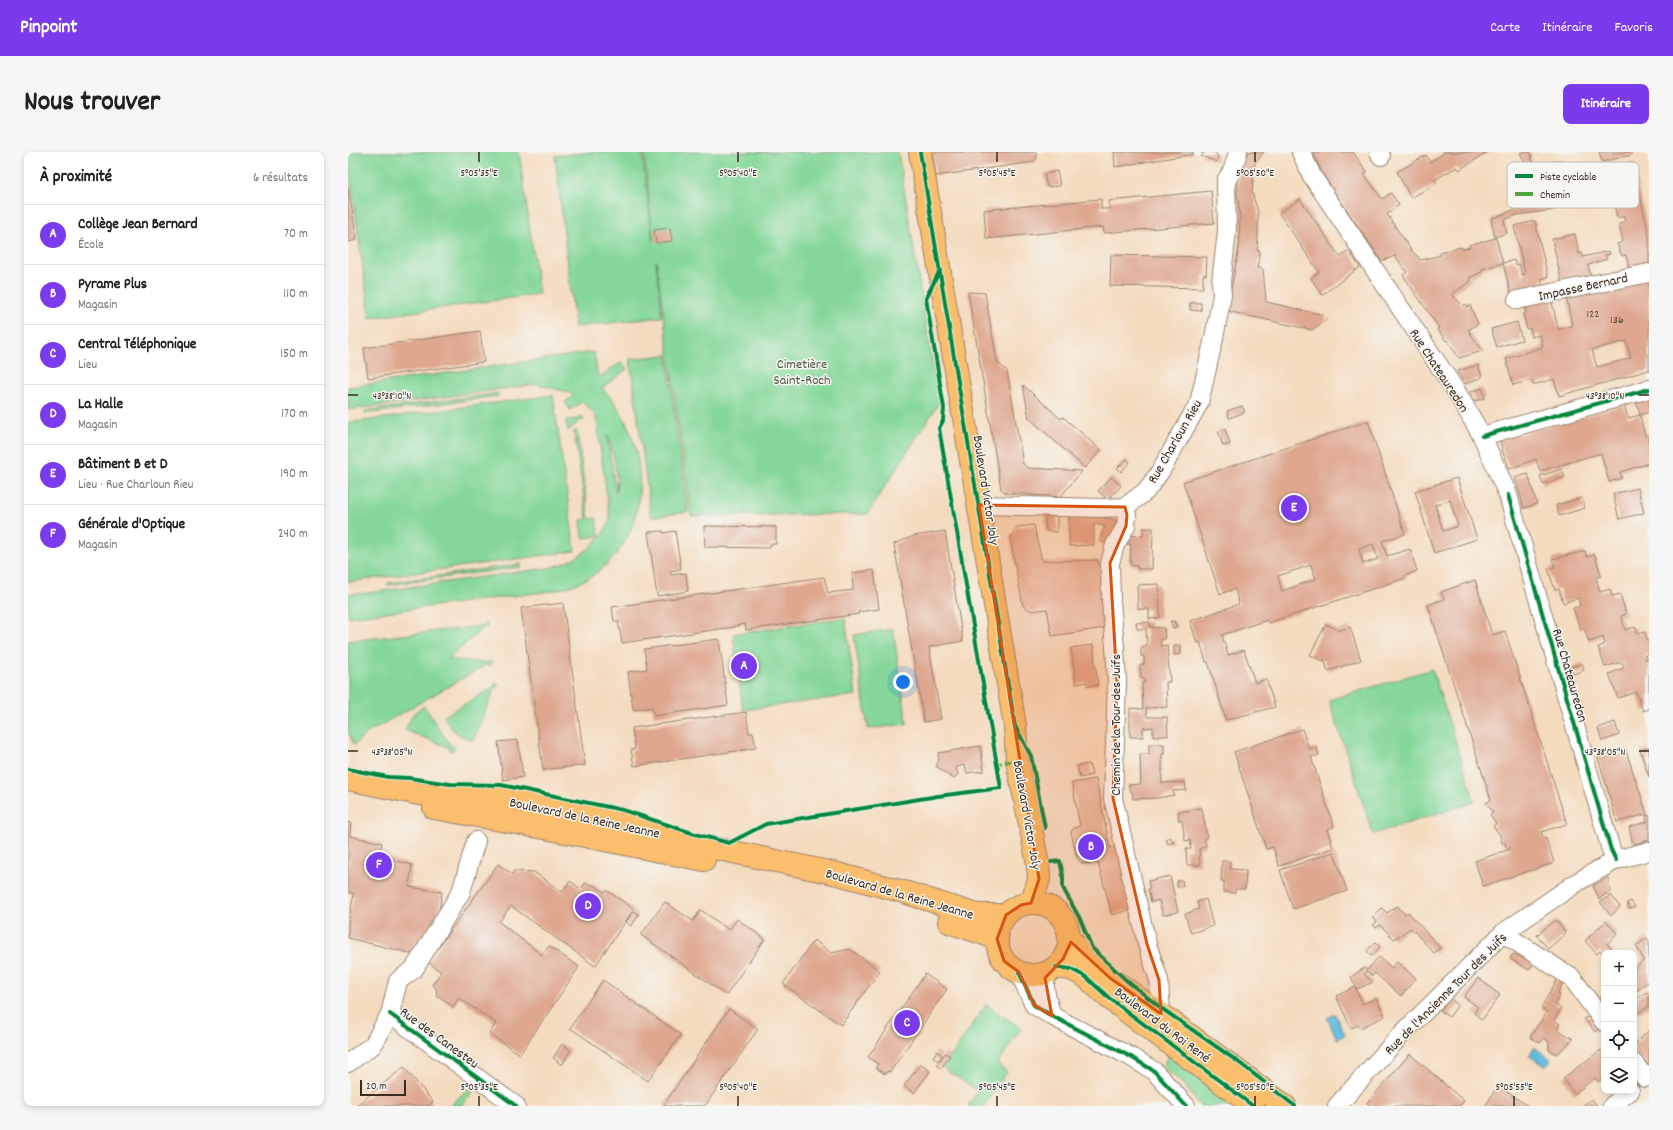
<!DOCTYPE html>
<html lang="fr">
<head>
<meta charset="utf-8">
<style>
  body { margin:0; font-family:Dekko,sans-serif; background:#f6f6f6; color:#202124 }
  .controls { position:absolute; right:12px; bottom:12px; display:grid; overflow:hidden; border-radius:8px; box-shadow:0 2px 6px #0003 }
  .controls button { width:36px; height:36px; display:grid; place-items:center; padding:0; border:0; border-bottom:1px solid #e0e0e0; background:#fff; color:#202124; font:20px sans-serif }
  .scale { position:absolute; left:12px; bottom:10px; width:46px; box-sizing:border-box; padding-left:4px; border:2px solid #3b2a1e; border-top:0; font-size:11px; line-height:14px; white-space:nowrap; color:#3b2a1e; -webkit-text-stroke:3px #f6f6f2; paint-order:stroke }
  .you { position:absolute; left:555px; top:530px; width:14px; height:14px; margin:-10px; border:3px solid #fff; border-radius:50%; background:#1a73e8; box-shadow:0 0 0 6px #1a73e833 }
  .badge { display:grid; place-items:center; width:26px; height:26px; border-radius:50%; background:#7c3aed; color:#fff; font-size:13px; font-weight:700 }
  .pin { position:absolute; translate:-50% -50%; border:2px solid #fff; box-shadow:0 1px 4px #0006 }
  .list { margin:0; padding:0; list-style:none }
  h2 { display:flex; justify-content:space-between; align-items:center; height:52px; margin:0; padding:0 16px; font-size:17px }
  h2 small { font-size:13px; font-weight:400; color:#757577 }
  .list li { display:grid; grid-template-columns:26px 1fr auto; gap:12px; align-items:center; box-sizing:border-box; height:60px; padding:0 16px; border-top:1px solid #e0e0e0 }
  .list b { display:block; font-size:15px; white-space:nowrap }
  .list p { margin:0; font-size:13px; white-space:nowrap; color:#757577 }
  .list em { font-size:13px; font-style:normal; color:#757577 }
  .icon { flex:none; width:22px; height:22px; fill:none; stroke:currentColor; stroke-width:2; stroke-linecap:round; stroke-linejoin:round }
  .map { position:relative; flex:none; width:1301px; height:954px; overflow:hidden; border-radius:8px }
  header { display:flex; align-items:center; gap:24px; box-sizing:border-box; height:56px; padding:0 20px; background:#7c3aed; color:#fff }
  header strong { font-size:19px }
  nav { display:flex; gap:22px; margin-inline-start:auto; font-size:14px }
  .intro { display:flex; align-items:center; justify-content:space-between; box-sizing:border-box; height:96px; padding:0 24px }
  h1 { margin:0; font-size:28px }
  .button { padding:10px 18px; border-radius:8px; background:#7c3aed; color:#fff; font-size:14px; font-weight:700 }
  main { display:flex; gap:24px; padding:0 24px }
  aside { flex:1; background:#fff; border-radius:8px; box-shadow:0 2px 6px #0003 }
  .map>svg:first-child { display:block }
</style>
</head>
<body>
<header>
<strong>Pinpoint</strong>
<nav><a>Carte</a><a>Itinéraire</a><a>Favoris</a></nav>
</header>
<div class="intro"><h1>Nous trouver</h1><a class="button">Itinéraire</a></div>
<main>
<aside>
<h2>À proximité<small>6 résultats</small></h2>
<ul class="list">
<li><span class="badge">A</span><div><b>Collège Jean Bernard</b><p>École</p></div><em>70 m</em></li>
<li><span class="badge">B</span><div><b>Pyrame Plus</b><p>Magasin</p></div><em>110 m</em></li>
<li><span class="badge">C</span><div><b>Central Téléphonique</b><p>Lieu</p></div><em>150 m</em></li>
<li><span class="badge">D</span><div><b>La Halle</b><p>Magasin</p></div><em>170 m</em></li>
<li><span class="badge">E</span><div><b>Bâtiment B et D</b><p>Lieu · Rue Charloun Rieu</p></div><em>190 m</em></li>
<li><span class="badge">F</span><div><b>Générale d'Optique</b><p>Magasin</p></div><em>240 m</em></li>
</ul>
</aside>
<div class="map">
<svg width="1301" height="954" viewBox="0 0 1301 954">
  <rect width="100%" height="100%" fill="#f6f6f2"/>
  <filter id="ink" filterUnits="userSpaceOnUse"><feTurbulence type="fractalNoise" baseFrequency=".025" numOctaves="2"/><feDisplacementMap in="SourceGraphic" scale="8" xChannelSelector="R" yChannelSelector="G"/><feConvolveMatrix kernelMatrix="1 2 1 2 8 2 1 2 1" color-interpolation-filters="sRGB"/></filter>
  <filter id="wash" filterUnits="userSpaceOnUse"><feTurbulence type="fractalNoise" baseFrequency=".012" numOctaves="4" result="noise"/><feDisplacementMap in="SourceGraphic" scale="16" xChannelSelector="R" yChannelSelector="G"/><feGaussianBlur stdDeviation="0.9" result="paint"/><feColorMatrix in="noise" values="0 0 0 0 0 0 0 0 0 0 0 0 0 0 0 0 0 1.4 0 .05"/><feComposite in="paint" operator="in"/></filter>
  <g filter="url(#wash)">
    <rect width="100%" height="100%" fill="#f4dbbe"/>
    <path fill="#84d799" stroke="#60805c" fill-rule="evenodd" d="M0 0H171L191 142 22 166 0 9Z
      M244 0H294L305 88 296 0H550L591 251 519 362 343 364 308 109 314 165 227 175 207 4Z
      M246 200 250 226 274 210 279 217 254 236C301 282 308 376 251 419 237 430 221 435 204 439L0 465V442L19 441 200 416C227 410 251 394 262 368L249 271 247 262 234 250 222 258 217 250 225 244 222 241 190 232 0 258V235ZM259 283C266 301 270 323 268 341Z
      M319 203 340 360 303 365 282 207Z
      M150 241V244L17 262V259Z
      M205 243 227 399 0 430V271Z
      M233 264 236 266 235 268 232 269 220 279 218 268 231 267Z
      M226 279H229L241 367 248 366 251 384 235 386 233 368 239 367Z
      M173 412V415L40 433V431Z
      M497 466 508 543 395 558 385 482Z
      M137 471 139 472V475L135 476 100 507 138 511 142 509 144 510 143 514 138 513 19 581 6 593 0 580V489L135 474Z
      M545 477 559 572 520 577 506 483Z
      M1084 517 1127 650 1025 682 981 548Z
      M147 531 150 532 151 534 147 536 125 588C111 585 101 577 96 564L146 535Z
      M76 554 102 593 107 595 105 599H102L100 595 57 578 65 562Z
      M638 853 673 876 649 912 659 920 636 954H620L630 939 595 916Z
      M821 902 890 954H852L837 934 815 914Z
      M121 936 125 940 113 954H102Z"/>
    <path fill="#5ebadc" stroke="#4c727d" d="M987 862 997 883 989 887 979 866Z
      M1186 895 1203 907 1198 914 1181 904Z"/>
    <g id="blocks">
      <path fill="#dea78e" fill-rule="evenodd" d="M584 0H688L689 6 686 10 588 24Z
        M766 0H845V2L767 15Z
        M852 0H866L870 4 869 10 853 4 856 1Z
        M898 0H916L907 11 904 40 910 60V85L909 98 912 99 909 116 915 117 918 150 975 163 979 167 964 178 879 159 891 95 892 65 889 40 892 16Z
        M965 0H1005L1019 20 1016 22 1034 47 1043 41 1051 53 1039 62 1063 98 1073 108 1093 103 1092 101 1113 95 1114 97 1122 95 1121 93 1148 86 1155 111 1134 117V120L1121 126 1123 129 1104 142 1115 154 1118 152 1120 155 1122 153 1130 172 1120 178 1135 199 1111 206 1099 188 1098 189 1089 177 1091 176 1055 123 1059 120 1047 104 1034 109 983 35 974 21Z
        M1095 0H1140L1111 18 1109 15 1086 28 1089 31 1063 46 1049 20 1078 3 1082 10 1096 1Z
        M1175 0H1182L1184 5 1183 6 1186 13 1179 16 1172 1Z
        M1251 0H1283V3L1254 10Z
        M1212 8 1214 18 1195 23 1202 38 1205 37 1207 44 1232 38 1235 51 1198 59 1169 63 1156 68 1159 81 1147 85 1143 67 1168 57 1164 45 1180 39 1183 50 1192 47 1183 25 1189 24 1187 14Z
        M1285 11 1301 83V117L1282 121 1278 103 1274 104 1269 92 1275 90 1271 72 1277 70 1276 64 1269 66 1265 48 1255 50V47H1252V44H1254L1249 20Z
        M709 19 712 34 699 35 696 22Z
        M0 35 9 88 0 90Z
        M863 39 866 71 756 81 755 75 638 87 636 58 753 47V57H762L761 49Z
        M952 47 992 105 1001 99 1012 115 974 143 963 126 971 120 931 61Z
        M1187 69 1200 125 1193 127 1196 139 1164 146 1155 111 1166 108 1168 113 1171 112 1174 123 1177 122 1166 74Z
        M322 76 324 89 308 91 306 78Z
        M1227 82 1231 102 1234 101 1235 105 1261 99 1262 102 1257 103 1259 107 1240 113 1243 125 1215 136 1204 87Z
        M763 103 859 105 858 123H855V136L762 134Z
        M1301 124V218L1211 244 1206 227 1185 233 1184 228 1165 233 1158 207 1195 195 1192 183 1184 185 1182 176 1179 177 1175 162 1178 161 1176 153 1203 146 1210 177 1224 174 1218 143ZM1278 189 1283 206 1249 215 1244 198Z
        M620 140 637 141 649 210 659 219 675 312 680 316 734 319 712 345 658 341 653 337Z
        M842 151H853V159L842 158Z
        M1169 170 1174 188 1149 195 1143 177Z
        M132 179 136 210 20 226 16 196Z
        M1130 213 1134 225 1117 232 1109 219Z
        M675 233 713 267 715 265 753 298 737 316 681 266Z
        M1134 236 1137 246 1127 249 1122 240Z
        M1301 246V260L1292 263 1288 249Z
        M1276 253 1280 266 1292 263 1297 284 1301 283V311L1272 320 1274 326 1261 330 1253 301 1192 319 1188 307 1162 317 1155 301 1152 288Z
        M894 254 897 260 881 266 879 259Z
        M1020 269 1057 382 1034 389 1039 404 1062 397 1069 419 1057 424 1058 426 920 471 919 468 874 483 880 503 896 498 907 531 918 527 927 555 878 568 860 510H858L852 490 849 491 842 469 891 452 887 437 872 442 835 330ZM1025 392 1030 407 1015 412 1011 397ZM963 413 968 427 934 439 930 424Z
        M877 277 882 292 875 294 870 279Z
        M778 307 782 310 773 320 769 316Z
        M1214 317 1217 325 1195 332 1192 324Z
        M1180 322 1189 352 1176 356 1167 326Z
        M763 325 773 334 761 347H759L750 339Z
        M1109 326 1129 387 1086 401 1067 339ZM1102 348 1110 374 1095 379 1087 353Z
        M1290 336 1296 361 1271 367 1265 342Z
        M1234 346 1237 356 1211 364 1208 353Z
        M697 361 709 362V380L698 379Z
        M721 363 746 364 772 369 764 394 751 389 757 374 746 372V393L721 394Z
        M686 373 694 409 750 408 762 475 704 484 699 457 684 459 675 454 662 386 669 375Z
        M356 374 428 375V392H422V396L357 395Z
        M795 376H805L804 417H789V414L782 413 783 392H779L780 383 795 384Z
        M315 379V381L327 379 333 417 322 419 323 423 338 421 340 439 309 444 300 380Z
        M597 379 615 489 581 495 593 567 576 570 546 392 566 384Z
        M1237 399 1239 405 1247 403 1253 424 1248 425 1252 440 1262 437 1264 444 1272 442 1278 462 1273 464 1277 478 1287 475 1290 482 1297 480 1301 493V502L1297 503 1298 508 1301 506V557L1295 559 1288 540 1270 546 1261 522 1276 516 1274 510 1257 515 1250 495 1257 492 1255 485 1241 490 1236 476 1232 477 1225 456 1232 454 1230 446 1215 451 1211 437 1207 438 1200 417 1207 415 1204 407Z
        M526 418 531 457 510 460 511 462 398 478 397 472 386 474V475L274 491 270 469H266L264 455 476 425 480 441 505 438 504 421Z
        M1127 428 1144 483 1157 479 1219 672 1193 680 1196 687 1198 686 1206 711 1135 734 1127 709 1162 697 1161 695 1158 696 1157 691H1154L1152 683 1145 674 1148 672 1142 662 1145 660 1138 651 1143 648 1080 453 1096 447 1093 440Z
        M811 432 812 466 801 467V457H790L789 433Z
        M215 451 237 613 195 618 173 456Z
        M822 469H826L829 475 825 476Z
        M802 470V475L816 476 817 487H813V494L819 493 822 530H818L819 555 798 556 799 565H819L820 584H805V575L795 576V585H782V556L795 557 794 531H797L796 527 793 526 792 513H796V504H793V495L799 494 798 477H789L788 471Z
        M978 472 990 478 989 479 1002 475 1013 508 980 519 976 507 975 509 962 503Z
        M371 487 380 553 306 564 304 555 285 558 280 520 299 517 296 497Z
        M745 493 750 533 739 534V530L728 532 723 496Z
        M833 493V502L826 503V494Z
        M1234 511 1236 518 1225 522 1223 515Z
        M398 560 401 581H405L408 596 286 614 283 598 287 597 284 576Z
        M1267 570 1271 583 1254 589 1250 576Z
        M954 577 961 597 968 595 971 603 963 605 986 675 979 677 985 696 931 714 925 695 918 697 886 600Z
        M170 588 175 625 155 628 150 590Z
        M801 592H816V602H814V631L837 630 838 638 825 639 826 643 810 646 785 647 784 639H782L780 633 793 632 792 602H801Z
        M632 594 636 619 619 621 617 613 608 615 610 622 606 627 588 614 591 608 590 601Z
        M1301 595V625L1292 598Z
        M1277 596 1299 662 1269 670 1250 605Z
        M741 612 744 623 732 626 729 614Z
        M748 627 762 696 771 694 788 756 764 763 750 711 735 712 729 706 723 680 726 676 732 674 724 631Z
        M854 656 859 685 856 686 858 694 851 697 852 713H839L838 697H843L842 688 837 689 834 668 831 669 830 660Z
        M1301 663V688L1285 692 1281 675 1299 670 1298 664Z
        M0 670 3 671 2 684 34 691 31 704 64 713 61 735 94 740 90 767 65 802 0 786V770L6 742 0 740Z
        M822 685 826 690 820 692 818 687Z
        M986 700 999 739 945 757 932 718Z
        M874 709H882V717L898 718 897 737H887V741L876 740V729H873Z
        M150 712 164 722 166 719 186 720 214 740 222 729 233 737 237 731 248 734 256 740 258 738 286 757 247 814 163 754 151 770 194 803 201 794 231 815 172 902 141 882 148 871 111 846 105 855 91 844 89 845 88 836 84 833 93 820 80 810Z
        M822 724 830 760 815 763 811 748 803 750 800 737H802L800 729Z
        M1260 726 1263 739 1251 747 1245 734Z
        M834 728 835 734 829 735V729Z
        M1263 743 1272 755 1263 764 1252 750Z
        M858 747 865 774 843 781 837 762 851 757 849 750Z
        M1283 749 1287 755 1281 757 1279 751Z
        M317 750 345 769 353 758 381 778 389 767 417 787 378 843 293 783Z
        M1049 754 1057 762 1060 760 1092 796 1086 801 1063 776 1046 787 1032 773 1028 776 1025 773 1029 770 1024 765 1034 756 1039 761Z
        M286 759 291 763 283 774 278 770Z
        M1208 768 1218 781 1200 797 1189 783Z
        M1258 769 1269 781 1259 792 1267 801H1256V804L1252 799 1249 802 1237 789Z
        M1299 786 1301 790V829L1286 841V817L1296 808 1288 794Z
        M466 788 483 801 502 797 532 819 493 873 435 832Z
        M1027 790 1032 795 1024 804 1019 799Z
        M1166 802 1186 811 1181 818 1162 807 1164 803Z
        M1031 805 1044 816 1049 810 1068 826 1053 844 1027 821 1024 824 1018 819 1016 822 1025 830 1009 837 1003 825 1016 816 1019 818Z
        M577 822 599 837 542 920 539 919 537 922 528 916 530 912 520 905Z
        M1212 823 1217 826 1210 841 1212 843 1207 852 1213 857 1206 868 1212 872 1209 877 1225 887 1209 902 1201 898V890L1196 886 1192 891 1182 885 1199 860 1193 856Z
        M1130 826 1152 843 1134 868 1126 861 1130 855 1116 845Z
        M255 828 333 883 300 929 222 876Z
        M1007 835 1015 852 1028 846 1037 864 1012 876 1010 873 1003 876 988 844Z
        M1299 840 1301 843V854L1288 862 1286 860V848Z
        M1256 842V858L1249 848Z
        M1101 846 1110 853 1101 865 1092 859Z
        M381 857 410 877 357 954H315Z
        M1249 864 1255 873 1247 880 1236 866Z
        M1301 878V912L1297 915 1286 900V888L1288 891Z
        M214 892 223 898 214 913 205 906Z
        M1253 898 1256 902V926L1250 930 1247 926 1226 942 1215 926Z
        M589 899 594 903 590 909 585 905Z
        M597 901 602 904 593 916 589 913Z
        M1062 902 1116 949 1111 954H1023L1019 951Z
        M572 912 582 919 566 941 556 934Z
        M56 915 85 950 80 954H8Z
        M1150 934 1180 954H1137Z
        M1244 947 1249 954H1234Z"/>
    </g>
  </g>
  <g filter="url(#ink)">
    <use href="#blocks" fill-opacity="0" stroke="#98826e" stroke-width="1"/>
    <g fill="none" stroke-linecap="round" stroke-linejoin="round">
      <g stroke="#98826e" stroke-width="20">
        <path id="minor" d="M953 0 964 24 1108 239 1134 284 1160 343 1263 698 1268 708
          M1031 0 1033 4
          M1169 148 1301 121
          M1134 284 1301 237
          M631 353 753 356 777 355 798 339 812 320 851 251 866 186 874 143 873 130 879 80 878 29 885 17 890 0
          M777 355 779 363 778 374 767 393 762 411 763 449 767 496 769 530 765 646 799 792 811 828 813 862
          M1155 781 1224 826 1256 870
          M671 820 686 853 704 864 783 905 806 919 838 954
          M700 820C693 835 700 849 704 864
          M42 862 168 954
          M0 911 25 893 42 862 50 829 66 817 113 740 128 689
          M1286 911 1297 926 1301 923
          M989 954 1053 883 1155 781 1231 729 1268 708 1301 699
          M1264 954 1282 939"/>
      </g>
      <g stroke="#98826e" stroke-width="24">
        <path id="major" d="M572 0 667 574 669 608 690 712 691 727 683 751
          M0 627 71 642 108 645 168 648 293 675 347 692 490 722 556 740 629 763H658
          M86 656 202 677 356 708
          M649 787a36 36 0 1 1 72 0a36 36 0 1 1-72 0Z
          M601 770 634 781 649 787
          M721 787 762 826 813 862 937 954
          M708 815 723 817 738 825 761 846 905 954"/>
      </g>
      <use href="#minor" stroke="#fff" stroke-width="18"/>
      <use href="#major" stroke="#fabe6d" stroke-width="22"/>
      <path stroke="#54a441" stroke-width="3" stroke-dasharray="6 3" stroke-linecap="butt" d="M648 612 669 608"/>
      <g stroke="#f6f6f2" stroke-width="6">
        <path id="cycleway" d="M572 0 667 574 683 604 697 676
          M1134 284 1301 237
          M1160 343 1263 698 1268 708
          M0 617 40 625 61 626 102 632 153 633 275 658 347 682 381 691 418 672 590 644 653 636 591 276 595 269 596 256 578 146 592 118
          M703 710 712 709 715 724V736L732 767 744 796 779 829 813 856 889 909 947 954
          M708 815 723 817 738 825 761 846 905 954
          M671 820 686 853 704 864 783 905 806 919 838 954
          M42 862 168 954"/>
      </g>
      <use href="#cycleway" stroke="#00873e" stroke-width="4"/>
    </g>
  </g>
  <path fill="#d7540e" fill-opacity="0.2" stroke="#d7540e" stroke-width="3" stroke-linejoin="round" d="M631 353 777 355 779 363 778 374 762 411 769 530 765 646 799 792 811 828 813 862 762 826 723 790 715 807 697 826 704 864 686 853 671 820 656 809 649 787 658 763 673 753 683 751 691 727Z"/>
  <path fill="none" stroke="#3b2a1e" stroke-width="1.5" d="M131 0V10M390 0V10M649 0V10M907 0V10M0 243H10M1291 243H1301M0 599H10M1291 599H1301M131 944V954M390 944V954M649 944V954M907 944V954M1166 944V954"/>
  <g text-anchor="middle" stroke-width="3" stroke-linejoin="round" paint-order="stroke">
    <g font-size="12" fill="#64493a">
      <text x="1245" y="165">122</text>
      <text x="1269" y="171">136</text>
    </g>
    <g font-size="14" fill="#3b2a1e" stroke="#f6f6f2">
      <text transform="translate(1235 134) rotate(-12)" y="5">Impasse Bernard</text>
      <text transform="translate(1092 218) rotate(57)" y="5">Rue Chateauredon</text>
      <text transform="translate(826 289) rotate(-60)" y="5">Rue Charloun Rieu</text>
      <text transform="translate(639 338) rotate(81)" y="5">Boulevard Victor Joly</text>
      <text transform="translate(1223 523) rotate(74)" y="5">Rue Chateauredon</text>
      <text transform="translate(767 573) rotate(-90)" y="5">Chemin de la Tour des Juifs</text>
      <text transform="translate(680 663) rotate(80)" y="5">Boulevard Victor Joly</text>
      <text transform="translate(237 665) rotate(12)" y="5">Boulevard de la Reine Jeanne</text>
      <text transform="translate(552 741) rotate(16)" y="5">Boulevard de la Reine Jeanne</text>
      <text transform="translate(1097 841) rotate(-45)" y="5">Rue de l'Ancienne Tour des Juifs</text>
      <text transform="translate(815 872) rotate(37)" y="5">Boulevard du Roi René</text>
      <text transform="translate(92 885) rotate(36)" y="5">Rue des Canesteu</text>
    </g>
    <g font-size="14" fill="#4d553d" stroke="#f6f6f2">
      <text x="454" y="216">Cimetière<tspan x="454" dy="16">Saint-Roch</tspan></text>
    </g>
  </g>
  <rect x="1159" y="10" width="132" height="46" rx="6" fill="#f6f6f2" stroke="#beb9b2" stroke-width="1"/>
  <rect x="1167" y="22" width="18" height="4" fill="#00873e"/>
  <rect x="1167" y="40" width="18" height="4" fill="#54a441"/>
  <g font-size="11" fill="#3b2a1e">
    <text x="1192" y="28">Piste cyclable</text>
    <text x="1192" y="46">Chemin</text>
  </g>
  <g font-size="10" text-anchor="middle" fill="#3b2a1e" stroke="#f6f6f2" stroke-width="3" stroke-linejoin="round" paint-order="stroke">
    <text x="131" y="24">5°05'35"E</text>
    <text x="390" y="24">5°05'40"E</text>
    <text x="649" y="24">5°05'45"E</text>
    <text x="907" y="24">5°05'50"E</text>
    <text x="44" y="247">43°38'10"N</text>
    <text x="1257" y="247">43°38'10"N</text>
    <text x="44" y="603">43°38'05"N</text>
    <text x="1257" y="603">43°38'05"N</text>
    <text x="131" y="938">5°05'35"E</text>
    <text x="390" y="938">5°05'40"E</text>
    <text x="649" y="938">5°05'45"E</text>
    <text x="907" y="938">5°05'50"E</text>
    <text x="1166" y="938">5°05'55"E</text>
  </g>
</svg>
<div class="controls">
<button>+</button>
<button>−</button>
<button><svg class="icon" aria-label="locate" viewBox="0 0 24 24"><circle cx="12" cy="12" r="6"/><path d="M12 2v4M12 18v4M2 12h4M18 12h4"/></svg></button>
<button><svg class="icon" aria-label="layers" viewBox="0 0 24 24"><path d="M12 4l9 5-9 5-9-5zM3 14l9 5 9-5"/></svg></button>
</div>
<div class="scale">20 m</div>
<div class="you"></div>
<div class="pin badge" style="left:396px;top:514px">A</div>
<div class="pin badge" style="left:743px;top:695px">B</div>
<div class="pin badge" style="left:559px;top:871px">C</div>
<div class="pin badge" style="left:240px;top:754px">D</div>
<div class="pin badge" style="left:946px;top:356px">E</div>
<div class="pin badge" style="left:31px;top:713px">F</div>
</div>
</main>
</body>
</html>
